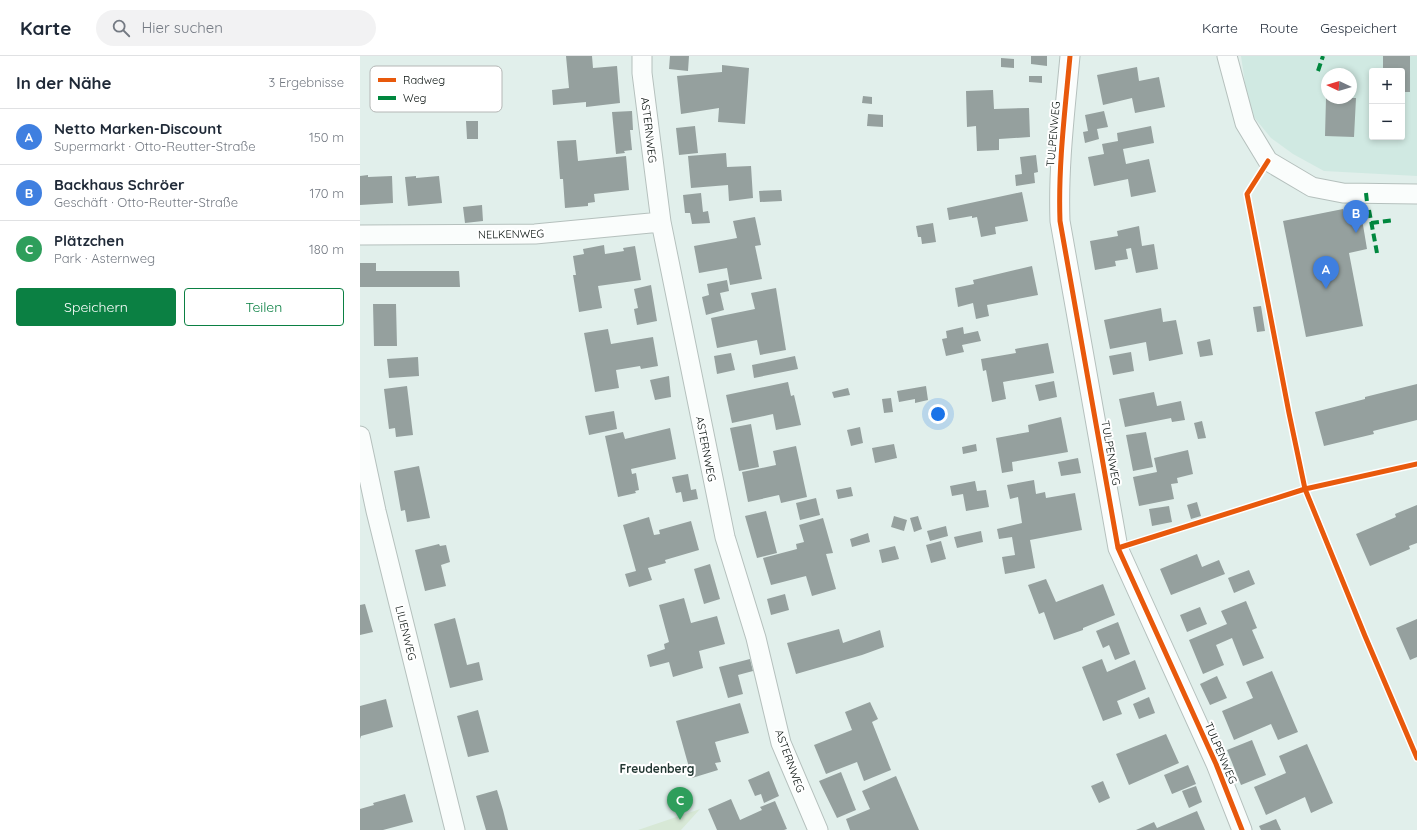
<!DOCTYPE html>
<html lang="de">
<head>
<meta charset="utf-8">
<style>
  body { margin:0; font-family:Quicksand,sans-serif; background:#f2f2f3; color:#1f2937 }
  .controls { position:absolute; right:12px; top:12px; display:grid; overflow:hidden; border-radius:4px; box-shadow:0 2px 6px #0003 }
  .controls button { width:36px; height:36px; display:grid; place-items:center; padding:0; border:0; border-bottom:1px solid #e0e1e3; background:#fff; color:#1f2937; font:20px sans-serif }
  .compass { position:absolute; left:961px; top:12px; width:36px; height:36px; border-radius:50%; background:#fff; box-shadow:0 2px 6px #0003; rotate:274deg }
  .you { position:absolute; left:578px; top:358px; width:14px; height:14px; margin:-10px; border:3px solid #fff; border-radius:50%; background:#1a73e8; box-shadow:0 0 0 6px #1a73e833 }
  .badge { display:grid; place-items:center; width:26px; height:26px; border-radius:50%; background:#0b8043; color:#fff; font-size:13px; font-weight:700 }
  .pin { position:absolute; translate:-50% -33px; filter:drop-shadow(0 1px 2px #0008) }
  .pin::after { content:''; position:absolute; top:21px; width:14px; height:12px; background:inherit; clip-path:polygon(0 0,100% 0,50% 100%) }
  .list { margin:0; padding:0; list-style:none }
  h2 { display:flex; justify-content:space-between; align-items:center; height:52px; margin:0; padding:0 16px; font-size:17px }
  h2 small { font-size:13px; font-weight:400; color:#747a83 }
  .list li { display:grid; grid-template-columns:26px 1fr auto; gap:12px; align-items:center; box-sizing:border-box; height:56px; padding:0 16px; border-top:1px solid #e0e1e3 }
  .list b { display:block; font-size:15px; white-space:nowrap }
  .list p { margin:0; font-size:13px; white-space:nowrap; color:#747a83 }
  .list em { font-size:13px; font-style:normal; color:#747a83 }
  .actions { display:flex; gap:8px; padding:12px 16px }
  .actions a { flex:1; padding:9px 0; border:1px solid #0b8043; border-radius:4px; text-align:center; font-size:14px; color:#0b8043 }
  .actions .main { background:#0b8043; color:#fff }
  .icon { flex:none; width:22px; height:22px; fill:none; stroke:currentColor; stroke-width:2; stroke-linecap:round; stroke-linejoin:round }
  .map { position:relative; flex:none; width:1057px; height:774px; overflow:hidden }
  header { display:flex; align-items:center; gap:24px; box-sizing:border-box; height:56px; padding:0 20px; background:#fff; border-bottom:1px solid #e0e1e3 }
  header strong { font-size:19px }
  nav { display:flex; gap:22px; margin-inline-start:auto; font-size:14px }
  .search { width:280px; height:36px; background:#f2f2f3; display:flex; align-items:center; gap:10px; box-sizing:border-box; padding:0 14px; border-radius:22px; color:#747a83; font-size:15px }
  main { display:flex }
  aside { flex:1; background:#fff }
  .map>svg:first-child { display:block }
</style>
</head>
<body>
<header>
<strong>Karte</strong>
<div class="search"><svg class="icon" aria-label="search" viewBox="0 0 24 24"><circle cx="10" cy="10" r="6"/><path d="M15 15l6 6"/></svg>Hier suchen</div>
<nav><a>Karte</a><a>Route</a><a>Gespeichert</a></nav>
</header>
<main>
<aside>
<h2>In der Nähe<small>3 Ergebnisse</small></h2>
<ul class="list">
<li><span class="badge" style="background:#3f7fe0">A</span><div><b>Netto Marken-Discount</b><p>Supermarkt · Otto-Reutter-Straße</p></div><em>150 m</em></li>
<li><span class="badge" style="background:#3f7fe0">B</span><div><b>Backhaus Schröer</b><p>Geschäft · Otto-Reutter-Straße</p></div><em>170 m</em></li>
<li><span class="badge" style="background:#2e9e5b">C</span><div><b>Plätzchen</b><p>Park · Asternweg</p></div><em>180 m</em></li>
</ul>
<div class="actions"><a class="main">Speichern</a><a>Teilen</a></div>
</aside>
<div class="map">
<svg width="1057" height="774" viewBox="0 0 1057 774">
  <rect width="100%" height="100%" fill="#e1efeb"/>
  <path fill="#d0e9e2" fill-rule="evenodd" d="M881 0H1057V120L964 115 933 98 911 82 889 55ZM1012 15H1042V81H1012ZM967 18H991V42H967Z"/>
  <path fill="#d7e8d6" d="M340 753 321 774H278Z"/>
  <path fill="#95a09e" d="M206 0H232L233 12 257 10 260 47 226 51V46L193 49 192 34 209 32Z
    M310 0H329L328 15 309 13Z
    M671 0H687V10L671 8Z
    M1023 0H1050V36H1042V15H1023Z
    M641 2 654 3V12L641 11Z
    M362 9 389 12 385 68 358 66 359 52 321 58 317 20 362 16Z
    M777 11 779 25 799 21 805 51 775 57 772 42 743 49 737 19Z
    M669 20H682V27L669 26Z
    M633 34 634 53 669 52 670 81 639 83V94L617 95 616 70 607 71 606 35Z
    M503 40 512 41V48L502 47Z
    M966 42H996L994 81 965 80Z
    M272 55 273 74H270L272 94 264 95 265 97 256 98 252 56Z
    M744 55 748 71 737 73 739 83 725 87 723 76 728 75 725 59Z
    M508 58 523 59V71L507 70Z
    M106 65H118V83H107Z
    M335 70 338 97 319 99 316 72Z
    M791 70 794 87 763 93 766 108 789 103 796 136 771 141 768 123 734 130 728 101 744 98 742 88 758 85 757 77Z
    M216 84 218 105 266 100 269 134 234 138 235 146 228 147V150L205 152 203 123H200L197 85Z
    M366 97 367 111 391 110 393 142 369 145 368 129 331 132 328 100Z
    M676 99 678 116 674 117 675 127 656 130 655 119 662 118 660 101Z
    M8 119V121L32 120 33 147 0 149V120Z
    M56 120V122L79 120 82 147 48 150 45 121Z
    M421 134 422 145 400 146 399 135Z
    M662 136 668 165 635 171 636 178 621 181 617 161 612 162V160L589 164 587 152Z
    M341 137 343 156 348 155 350 167 332 168 330 157H325L323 139Z
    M122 149 123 165 105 167 103 151Z
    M983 153 985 160 1001 157 1007 193 989 197 1003 270 946 281 923 165Z
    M395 161 401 189 395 190 402 223 370 229 367 212 339 217 334 190 377 182 373 165Z
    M573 167 576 186 562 188 561 181H558L556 170Z
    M779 170 782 190 794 188 798 213 776 217 771 192 766 193 768 203 755 205 756 210 735 214 730 185 758 180 757 175Z
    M244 189 245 198 264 195 263 192 275 190 281 224 238 230 242 252 219 256 213 219H216L213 200 224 198 223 193Z
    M0 207H16V215H99L100 231H0Z
    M672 210 678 239 627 249 629 260 616 263 613 247 598 251 595 232 614 228 613 224Z
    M367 224 369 235 360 237 364 254 346 259 342 241 349 239 347 228Z
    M291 229 297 265 277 269 274 253 278 252 274 233Z
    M416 232 426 294 400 299 397 284 357 292 351 262 395 253 391 237Z
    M13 248H36L37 290H14Z
    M901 250 905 275 897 276 893 251Z
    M801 252 803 266 816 264 823 298 789 305 786 286 750 293 744 264Z
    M603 271 604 278 618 275 621 285 602 289 604 296 586 300 582 283 587 282 586 275Z
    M248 273 251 288 293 281 298 310 281 313 280 310 256 314 259 332 235 336 224 277Z
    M850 283 853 299 840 301 837 286Z
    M688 287 694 317 643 326 646 343 632 346 626 314 623 315 621 303 656 297 655 293Z
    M771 296 774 315 753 319 749 300Z
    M371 297 375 314 357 318 354 300Z
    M435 300 438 313 394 322 392 309Z
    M58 301 59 320 29 322 27 303Z
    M309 320 311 341 295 344 290 324Z
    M694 325 697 341 679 345 675 329Z
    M428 326 431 340 434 339 441 369 416 374 413 358 372 367 366 339Z
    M1057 328V364L1013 375 1014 378 964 390 955 356 1005 343V341Z
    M47 330 53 379 36 381 35 372 29 373 24 333Z
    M566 330 568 344 555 347V343L539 346 537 335Z
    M488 332 490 339 474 342 472 336Z
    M794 336 797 350 821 345 825 364 812 366 811 362 765 371 759 343Z
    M531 342 533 356 524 357 522 343Z
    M254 355 257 373 229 379 225 360Z
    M701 361 708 396 652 406 653 415 642 417 636 382 669 376 668 369Z
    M842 365 846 382 838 383 834 367Z
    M391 368 399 411 379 415 370 372Z
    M500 371 503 387 491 390 487 374Z
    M310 372 316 403 271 413 272 418 276 417 279 434 275 435 276 437 258 441 245 380 263 376 265 383Z
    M786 376 793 411 773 415 766 379Z
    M534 388 537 402 515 407 512 392Z
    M616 388 617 395 603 398 602 391Z
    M436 390 447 441 421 447 419 439 388 446 382 416 416 409 413 395Z
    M828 394 833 418 817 422 818 427 811 428 814 443 779 450 773 421 797 416 794 402Z
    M718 402 721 417 701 420 698 406Z
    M59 410 70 462 47 466 45 454 41 455 34 415Z
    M328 418 331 434 336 433 338 443 323 446 321 436 316 437 312 421Z
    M674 424 676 438 685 436 686 442 715 437 722 474 670 484 675 512 645 518 642 501 655 499 652 481 639 483 637 473 662 467 658 441 650 443 647 429Z
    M615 425 617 435 626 434 629 451 606 455 603 438 592 440 590 430Z
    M491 431 493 440 478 443 476 434Z
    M456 442 460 459 440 464 436 447Z
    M837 446 841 460 831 463 827 449Z
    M1057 449V487L1049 490 1050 493 1010 510 996 478 1036 461 1035 458Z
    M809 450 812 466 792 470 789 453Z
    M406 455 417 497 397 502 385 460Z
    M534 460 547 464 544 475 531 471Z
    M558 460 562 473 554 476 550 462Z
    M289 461 294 479 300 478 299 474 331 465 339 494 305 504 306 507 288 512 292 524 269 531 265 518 276 515 263 469Z
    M463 462 473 497 466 498 476 533 452 540 446 520 411 529 403 502 437 493 436 488 444 486 439 469Z
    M586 470 588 480 570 485 567 475Z
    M621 475 623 486 597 492 594 481Z
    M508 477 510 486 492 491 490 483Z
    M581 485 586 503 571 507 566 489Z
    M79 488 80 490 86 489 90 506 81 509 86 530 65 535 55 494Z
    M535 490 539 503 522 507 519 494Z
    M837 498 842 511 859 504 865 518 811 539 800 513Z
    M350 508 360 543 344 548 334 513Z
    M889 514 895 528 874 537 868 522Z
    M686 523 696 546 743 528 755 559 723 572V574L694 584 684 556 679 558 668 529Z
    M425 538 429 554 411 559 407 543Z
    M324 542 331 567 357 560 365 588 339 595 343 612 313 621 309 606 290 611 287 599 305 593 304 588 309 586 299 549Z
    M886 545 897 572 892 574 904 602 883 610 872 582 856 589 864 609 843 618 829 584 867 568 861 555Z
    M5 548 13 576 0 579V549Z
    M840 551 847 568 827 576 820 559Z
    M95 562 107 609 119 606 123 624 90 632 74 568Z
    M1057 563V601L1050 604 1036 572Z
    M758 566 770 598 755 604 749 589 743 592 736 575Z
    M479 573 483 587 520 574 524 591 502 599 436 618 427 587Z
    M390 603 393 615 378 619 383 638 368 642 359 611Z
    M742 603 747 616 775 604 786 633 757 645 762 658 743 665 722 611Z
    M912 615 938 676 918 684 911 668 874 684 862 655 893 642 886 626Z
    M857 620 867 642 850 649 840 628Z
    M789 641 795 657 779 663 773 648Z
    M26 643 33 671 1 680 0 683V650Z
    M510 646 518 663 512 666 531 714 504 725 497 706 466 718 454 689 492 674 485 656Z
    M380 647 389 677 355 686 361 706 355 707 358 714 332 722 316 665Z
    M118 654 129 696 108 701 97 660Z
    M806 678 819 707 769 729 756 698Z
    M892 684 906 719 881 729 867 694Z
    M947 688 973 747 951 757 945 741 906 759 894 731 926 717 919 700Z
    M828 709 836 728 812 738 804 719Z
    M409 715 419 740 404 747 401 738 395 740 388 724Z
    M481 716 496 754 477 762 459 725Z
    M536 720 559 774H490L486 763 510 753 502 735Z
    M743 725 750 742 739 747 731 730Z
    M836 730 842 746 829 752 822 735Z
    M137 734 143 754 148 774H126L116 740Z
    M45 738 53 766 23 774H0V753L14 749 13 747Z
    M371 743 380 764 402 754 400 751 415 745 427 773 424 774H357L348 753Z
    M837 755 845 774H776L794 766 797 772Z
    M916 763 921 774H901L899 770Z"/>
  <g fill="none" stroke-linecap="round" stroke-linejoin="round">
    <g stroke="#b5c0bd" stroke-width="21">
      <path id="minor" d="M282 0V17L301 166 365 481 396 582 421 687 458 774
        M710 0C705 55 698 110 700 165L758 492 856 708 882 774
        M867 0 885 67 908 105 952 131 983 137 1057 138
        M0 179 175 178 301 166
        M0 380 16 455 95 774"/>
    </g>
    <use href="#minor" stroke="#fafdfc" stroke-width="19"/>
    <path stroke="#00873e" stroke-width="4" stroke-dasharray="8 4" stroke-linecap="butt" d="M958 15 963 0
      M1006 137 1007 146
      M1009 154 1017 197
      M1011 167 1034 164"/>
    <g stroke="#fff" stroke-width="8">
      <path id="cycleway" d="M710 0C705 55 698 110 700 165L758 492 856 708 882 774
        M908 105 887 138 929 357 945 433 1005 580 1057 702
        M758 492 945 433 1057 408"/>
    </g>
    <use href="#cycleway" stroke="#e8590c" stroke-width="5"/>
  </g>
  <g text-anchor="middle" stroke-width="4" stroke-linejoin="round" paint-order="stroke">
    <g font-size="11" fill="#07100d" stroke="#fff">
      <text transform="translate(289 74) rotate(83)" y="4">ASTERNWEG</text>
      <text transform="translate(693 78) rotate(-85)" y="4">TULPENWEG</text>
      <text transform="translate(151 178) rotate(-1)" y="4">NELKENWEG</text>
      <text transform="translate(346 393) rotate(79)" y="4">ASTERNWEG</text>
      <text transform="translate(751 397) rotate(80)" y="4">TULPENWEG</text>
      <text transform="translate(46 577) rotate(76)" y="4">LILIENWEG</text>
      <text transform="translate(861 697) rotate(67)" y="4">TULPENWEG</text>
      <text transform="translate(430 705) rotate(70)" y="4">ASTERNWEG</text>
    </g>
    <g font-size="12" font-weight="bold" fill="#213631" stroke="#fff">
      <text x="297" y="717">Freudenberg</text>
    </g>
  </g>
  <rect x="10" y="10" width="132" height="46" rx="6" fill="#fff" stroke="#b5b7b6" stroke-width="1"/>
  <rect x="18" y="22" width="18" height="4" fill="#e8590c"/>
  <rect x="18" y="40" width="18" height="4" fill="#00873e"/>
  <g font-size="11" fill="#07100d">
    <text x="43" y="28">Radweg</text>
    <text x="43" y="46">Weg</text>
  </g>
</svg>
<div class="controls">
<button>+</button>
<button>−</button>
</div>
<svg class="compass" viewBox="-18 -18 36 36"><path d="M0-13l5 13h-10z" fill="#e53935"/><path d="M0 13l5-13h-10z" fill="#747a83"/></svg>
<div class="you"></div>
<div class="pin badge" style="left:966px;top:233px;background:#3f7fe0">A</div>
<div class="pin badge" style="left:996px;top:177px;background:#3f7fe0">B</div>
<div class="pin badge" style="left:320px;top:764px;background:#2e9e5b">C</div>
</div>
</main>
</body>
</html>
